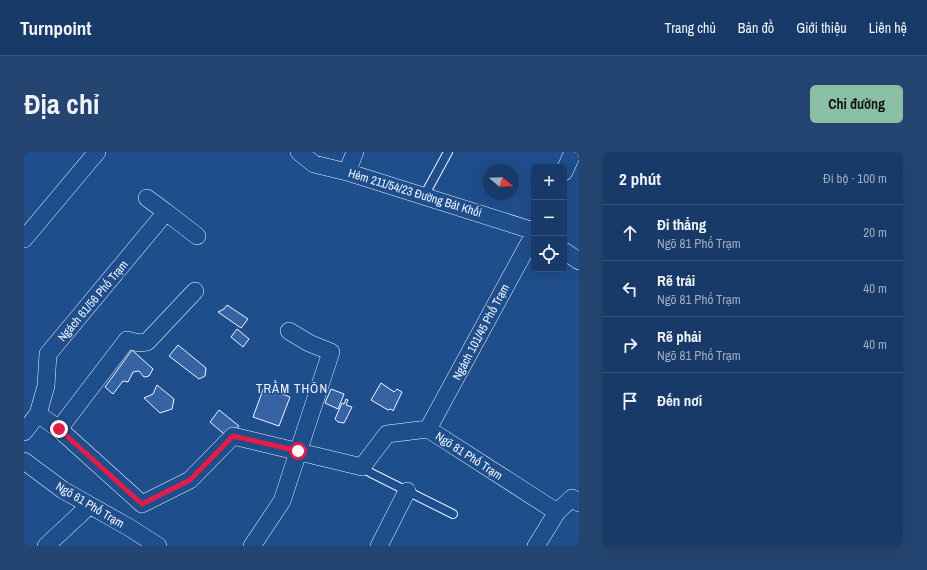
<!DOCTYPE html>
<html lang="vi">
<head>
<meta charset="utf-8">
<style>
  body { margin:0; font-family:"Archivo Narrow",sans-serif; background:#244571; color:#f1f3f6 }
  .controls { position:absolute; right:12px; top:12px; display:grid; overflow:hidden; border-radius:6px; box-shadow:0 4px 16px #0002 }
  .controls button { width:36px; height:36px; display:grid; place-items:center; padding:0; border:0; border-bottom:1px solid #36547d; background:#173a69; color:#f1f3f6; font:20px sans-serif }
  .compass { position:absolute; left:459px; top:12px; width:36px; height:36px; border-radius:50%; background:#173a69; box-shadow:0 4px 16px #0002; rotate:109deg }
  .stop { position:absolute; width:12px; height:12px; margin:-9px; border:3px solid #e11d48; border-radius:50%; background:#fff }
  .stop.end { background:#e11d48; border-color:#fff; box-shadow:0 1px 4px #0008 }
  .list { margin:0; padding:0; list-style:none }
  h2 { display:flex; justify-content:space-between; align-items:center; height:52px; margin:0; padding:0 16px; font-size:17px }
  h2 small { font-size:13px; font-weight:400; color:#9eadc0 }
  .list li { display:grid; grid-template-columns:26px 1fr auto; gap:12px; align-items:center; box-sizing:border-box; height:56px; padding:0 16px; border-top:1px solid #36547d }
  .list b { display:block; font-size:15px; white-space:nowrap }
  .list p { margin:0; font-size:13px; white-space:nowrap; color:#9eadc0 }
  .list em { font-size:13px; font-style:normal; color:#9eadc0 }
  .icon { flex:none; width:22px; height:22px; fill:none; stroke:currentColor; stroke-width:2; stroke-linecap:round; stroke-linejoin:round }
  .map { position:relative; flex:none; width:555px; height:394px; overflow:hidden; border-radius:6px }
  header { display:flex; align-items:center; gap:24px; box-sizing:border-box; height:56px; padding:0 20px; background:#173a69; border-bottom:1px solid #36547d }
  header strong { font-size:19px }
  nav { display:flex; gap:22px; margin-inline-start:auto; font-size:14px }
  .intro { display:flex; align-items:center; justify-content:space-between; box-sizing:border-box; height:96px; padding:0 24px }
  h1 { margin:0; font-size:28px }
  .button { padding:10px 18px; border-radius:6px; background:#8abfa5; color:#111; font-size:14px; font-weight:700 }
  main { display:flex; gap:24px; padding:0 24px }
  aside { flex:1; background:#173a69; border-radius:6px; box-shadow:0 4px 16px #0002 }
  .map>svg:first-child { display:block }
</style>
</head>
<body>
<header>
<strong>Turnpoint</strong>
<nav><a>Trang chủ</a><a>Bản đồ</a><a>Giới thiệu</a><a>Liên hệ</a></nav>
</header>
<div class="intro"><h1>Địa chỉ</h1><a class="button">Chỉ đường</a></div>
<main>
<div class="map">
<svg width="555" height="394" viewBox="0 0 555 394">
  <rect width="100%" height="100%" fill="#1f4e8c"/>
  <path fill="#3563a3" stroke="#f2f6ff" d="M203 153 224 167 217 176 194 160 200 157Z
    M213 177 225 187 219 195 207 185Z
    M154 193 182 216 181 224 175 227 145 204Z
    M108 198 129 217 125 224 120 225 115 219 109 220 104 230 99 229 89 242 81 235Z
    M357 231 370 240 373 237 378 240 369 259 367 257 364 258 347 248Z
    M133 233 150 247 148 257 136 261 120 246 129 242Z
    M240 235 266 245 255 274 229 265Z
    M307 237 320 242 314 257 301 251Z
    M322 247 324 248 322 253 328 255 320 271 314 270 311 267 318 251 320 252Z
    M195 258 215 274 205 286 186 270Z"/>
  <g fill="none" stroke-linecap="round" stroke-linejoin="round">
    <g stroke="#f2f6ff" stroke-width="10">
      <path id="lane" d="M400 44 424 0
        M338 315 347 321 429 362"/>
    </g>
    <g stroke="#f2f6ff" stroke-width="18">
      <path id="street" d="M275 0 290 12 323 20 510 79
        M323 20 331 0
        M540 20 549 0
        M123 46 142 60
        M0 87 73 0
        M540 99 555 109
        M14 262 35 277 118 352 166 328 209 284 338 315 363 282 404 277 533 360 548 346 555 351
        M35 277 103 188 115 191 123 190 171 139
        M404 277 510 82
        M0 280 14 262 22 234 24 202 142 60 173 84
        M0 309 39 338 106 376 134 394
        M22 394 65 354
        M228 394 258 349 307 200 285 191 265 179
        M355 394 383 339
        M512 394 533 360"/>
    </g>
    <use href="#lane" stroke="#1f4e8c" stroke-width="8"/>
    <use href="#street" stroke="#1f4e8c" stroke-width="17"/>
  </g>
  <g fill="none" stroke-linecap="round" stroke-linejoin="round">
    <path stroke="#e11d48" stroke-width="5" d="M35 277 118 352 166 328 209 284 274 299"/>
  </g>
  <g text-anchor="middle" stroke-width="3" stroke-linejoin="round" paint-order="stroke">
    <g font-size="12" fill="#f2f6ff" stroke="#1f4e8c">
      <text transform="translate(391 41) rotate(17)" y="4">Hẻm 211/54/23 Đường Bát Khối</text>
      <text transform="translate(69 149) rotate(-50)" y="4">Ngách 61/56 Phố Trạm</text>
      <text transform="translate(457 180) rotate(-62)" y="4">Ngách 101/45 Phố Trạm</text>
      <text transform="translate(445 304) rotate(33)" y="4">Ngõ 81 Phố Trạm</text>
      <text transform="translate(66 353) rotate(31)" y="4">Ngõ 61 Phố Trạm</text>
    </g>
    <g font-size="13" letter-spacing="1" fill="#f2f6ff" stroke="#1f4e8c">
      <text x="268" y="241">TRẦM THÔN</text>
    </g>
  </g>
</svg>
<div class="controls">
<button>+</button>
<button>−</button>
<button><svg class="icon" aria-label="locate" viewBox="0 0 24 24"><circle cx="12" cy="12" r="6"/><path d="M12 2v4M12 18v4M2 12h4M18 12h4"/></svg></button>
</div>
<svg class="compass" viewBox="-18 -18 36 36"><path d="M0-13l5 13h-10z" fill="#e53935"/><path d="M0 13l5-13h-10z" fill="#9eadc0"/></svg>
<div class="stop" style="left:274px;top:299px"></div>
<div class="stop end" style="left:35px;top:277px"></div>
</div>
<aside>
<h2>2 phút<small>Đi bộ · 100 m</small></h2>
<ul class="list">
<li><svg class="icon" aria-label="ahead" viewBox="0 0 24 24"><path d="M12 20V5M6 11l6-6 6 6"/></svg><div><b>Đi thẳng</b><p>Ngõ 81 Phố Trạm</p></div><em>20 m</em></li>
<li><svg class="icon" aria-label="left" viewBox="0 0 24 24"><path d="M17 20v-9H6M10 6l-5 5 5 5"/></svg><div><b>Rẽ trái</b><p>Ngõ 81 Phố Trạm</p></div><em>40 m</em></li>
<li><svg class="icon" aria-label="right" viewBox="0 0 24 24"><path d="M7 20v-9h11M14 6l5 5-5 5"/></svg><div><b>Rẽ phải</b><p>Ngõ 81 Phố Trạm</p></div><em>40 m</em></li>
<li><svg class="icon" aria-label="arrive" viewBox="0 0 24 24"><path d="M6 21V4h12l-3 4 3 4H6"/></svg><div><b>Đến nơi</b></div></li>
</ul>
</aside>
</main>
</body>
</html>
